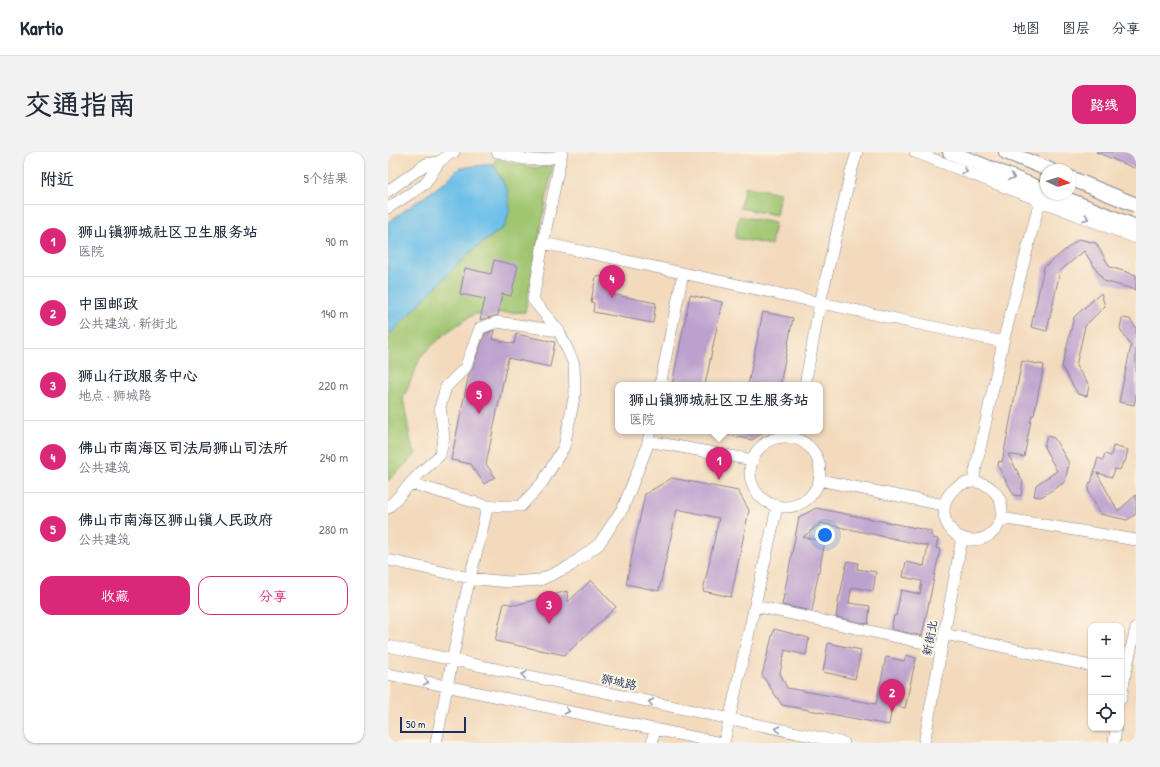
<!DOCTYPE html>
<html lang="zh">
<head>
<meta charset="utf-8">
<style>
  body { margin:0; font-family:"Patrick Hand","LXGW WenKai TC",sans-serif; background:#f2f2f3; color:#1f2937 }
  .controls { position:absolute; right:12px; bottom:12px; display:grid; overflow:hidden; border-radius:8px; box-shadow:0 1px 3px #0004 }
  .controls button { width:36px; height:36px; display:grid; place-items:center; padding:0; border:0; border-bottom:1px solid #e0e1e3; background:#fff; color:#1f2937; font:20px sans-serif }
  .compass { position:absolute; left:652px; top:12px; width:36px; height:36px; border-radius:50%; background:#fff; box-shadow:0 1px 3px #0004; rotate:94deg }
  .scale { position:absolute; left:12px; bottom:10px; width:66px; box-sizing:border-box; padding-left:4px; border:2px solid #1b2f5e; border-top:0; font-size:11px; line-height:14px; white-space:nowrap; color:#1b2f5e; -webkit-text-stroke:3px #fcf5e5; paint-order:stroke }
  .you { position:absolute; left:437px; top:383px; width:14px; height:14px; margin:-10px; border:3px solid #fff; border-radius:50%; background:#1a73e8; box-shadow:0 0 0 6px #1a73e833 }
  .badge { display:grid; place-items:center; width:26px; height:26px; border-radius:50%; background:#db2777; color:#fff; font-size:13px; font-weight:700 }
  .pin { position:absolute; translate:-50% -33px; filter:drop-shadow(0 1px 2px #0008) }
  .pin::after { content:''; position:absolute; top:21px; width:14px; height:12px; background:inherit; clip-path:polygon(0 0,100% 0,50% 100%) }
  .popup { position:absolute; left:227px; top:230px; width:208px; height:52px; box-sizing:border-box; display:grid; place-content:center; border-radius:8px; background:#fff; filter:drop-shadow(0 1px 3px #0005); font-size:13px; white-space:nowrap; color:#747a83 }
  .popup b { font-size:15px; color:#1f2937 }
  .popup::after { content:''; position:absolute; left:50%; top:100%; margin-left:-8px; border:8px solid transparent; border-top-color:#fff }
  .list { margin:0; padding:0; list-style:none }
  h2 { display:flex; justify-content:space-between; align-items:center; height:52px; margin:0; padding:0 16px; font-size:17px }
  h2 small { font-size:13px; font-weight:400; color:#747a83 }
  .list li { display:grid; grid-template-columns:26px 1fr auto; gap:12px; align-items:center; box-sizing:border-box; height:72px; padding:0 16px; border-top:1px solid #e0e1e3 }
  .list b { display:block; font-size:15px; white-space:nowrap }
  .list p { margin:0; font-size:13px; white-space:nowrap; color:#747a83 }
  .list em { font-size:13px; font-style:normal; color:#747a83 }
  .actions { display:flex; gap:8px; padding:12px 16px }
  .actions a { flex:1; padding:9px 0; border:1px solid #db2777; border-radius:12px; text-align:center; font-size:14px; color:#db2777 }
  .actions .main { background:#db2777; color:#fff }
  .icon { flex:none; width:22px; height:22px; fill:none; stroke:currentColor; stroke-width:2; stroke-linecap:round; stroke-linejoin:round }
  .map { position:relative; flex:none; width:748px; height:591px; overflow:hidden; border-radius:12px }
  header { display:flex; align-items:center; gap:24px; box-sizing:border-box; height:56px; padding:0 20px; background:#fff; border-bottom:1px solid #e0e1e3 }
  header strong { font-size:19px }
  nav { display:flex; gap:22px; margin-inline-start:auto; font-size:14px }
  .intro { display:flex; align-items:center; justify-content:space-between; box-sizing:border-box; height:96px; padding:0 24px }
  h1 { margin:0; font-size:28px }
  .button { padding:10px 18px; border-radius:12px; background:#db2777; color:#fff; font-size:14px; font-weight:700 }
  main { display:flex; gap:24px; padding:0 24px }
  aside { flex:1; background:#fff; border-radius:12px; box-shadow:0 1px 3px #0004 }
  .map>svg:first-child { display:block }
</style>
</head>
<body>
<header>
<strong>Kartio</strong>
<nav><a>地图</a><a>图层</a><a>分享</a></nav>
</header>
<div class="intro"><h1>交通指南</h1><a class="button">路线</a></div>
<main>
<aside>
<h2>附近<small>5个结果</small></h2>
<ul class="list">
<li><span class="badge">1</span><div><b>狮山镇狮城社区卫生服务站</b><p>医院</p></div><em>90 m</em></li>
<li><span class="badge">2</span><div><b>中国邮政</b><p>公共建筑 · 新街北</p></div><em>140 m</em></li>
<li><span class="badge">3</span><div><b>狮山行政服务中心</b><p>地点 · 狮城路</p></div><em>220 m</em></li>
<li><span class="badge">4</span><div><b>佛山市南海区司法局狮山司法所</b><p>公共建筑</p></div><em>240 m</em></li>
<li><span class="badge">5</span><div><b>佛山市南海区狮山镇人民政府</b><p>公共建筑</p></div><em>280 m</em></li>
</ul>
<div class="actions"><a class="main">收藏</a><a>分享</a></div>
</aside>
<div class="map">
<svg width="748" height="591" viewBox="0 0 748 591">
  <rect width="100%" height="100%" fill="#fcf5e5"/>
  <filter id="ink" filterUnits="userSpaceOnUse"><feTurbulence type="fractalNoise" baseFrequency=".025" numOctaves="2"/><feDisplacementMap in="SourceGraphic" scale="8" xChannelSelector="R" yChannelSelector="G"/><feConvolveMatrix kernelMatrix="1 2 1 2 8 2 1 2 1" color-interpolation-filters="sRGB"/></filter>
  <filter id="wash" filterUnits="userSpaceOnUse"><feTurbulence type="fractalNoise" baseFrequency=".012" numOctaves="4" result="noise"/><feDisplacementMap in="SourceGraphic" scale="16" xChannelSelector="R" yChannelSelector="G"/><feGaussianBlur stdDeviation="0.9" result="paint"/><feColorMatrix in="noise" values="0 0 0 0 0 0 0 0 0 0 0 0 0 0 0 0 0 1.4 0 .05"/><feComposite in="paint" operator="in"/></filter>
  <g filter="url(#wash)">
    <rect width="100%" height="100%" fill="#f3dabd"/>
    <path fill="#9fc570" stroke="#5d7a67" d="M108 7 147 16 165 13 137 160 86 162 59 180 33 204 15 247 23 290 28 302 0 329V184L81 101 117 74 119 37 105 12Z
      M357 34 392 41 388 63 352 56Z
      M351 64 387 71 383 93 347 86Z"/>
    <path fill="#6dc0e9" stroke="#4478a4" d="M105 12 119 37 122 57 117 74 81 101 0 184V70L56 31 71 16Z"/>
    <g id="blocks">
      <path fill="#bca0ce" d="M708 0H748V12L746 16Z
        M691 87 708 91 722 115 748 123V138L716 129 696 99 672 119 659 179 643 175 656 115Z
        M106 108 130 114 123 144 114 142 110 163 92 168 97 147 72 142 77 116 103 122Z
        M208 124 226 127 223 142 268 151 265 171 205 160 206 151 203 150Z
        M713 141 717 154 697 174 688 214 701 233 699 244 690 242 674 215 686 165Z
        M302 143 334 150 317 233H284Z
        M375 160 405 166 392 233H360Z
        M734 166 742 167 748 176V245L746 253 731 250 743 194 732 177Z
        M106 178 104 187 126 192 128 182 167 190 162 215 120 206 98 312 107 325 96 332 83 312 63 308 81 222 84 218 97 182Z
        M634 209 656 213 646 263H644L636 305 620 302 635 330 633 344 626 343 610 314 611 309 614 310Z
        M338 279H377L364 288 338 282Z
        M659 284 666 286 681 311 677 330 653 345 646 344 648 333 669 319 656 295Z
        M725 294 740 298 737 310H735L732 318 727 317 724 325 709 321 730 359 748 343V362L739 368 712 362 700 338 702 330 703 331 710 306 715 308 717 302 723 304Z
        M284 326 350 339 361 358 343 445 315 439 331 366 289 357 271 439 238 432 257 342Z
        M428 356 543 379V383L545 384V386L550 387 548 396 552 397 534 484 503 477 506 463 508 464 513 438 532 442 534 429 515 425 518 410 536 414 540 394 433 371 415 385 437 390 426 443H427L424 459 394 453 411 365Z
        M459 409 470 411 469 417 488 420 485 439 465 435V437H463L461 451 482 454 480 472 448 465 451 444H452Z
        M203 428 228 455 177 503 107 489 116 451 128 453 179 439 180 450Z
        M386 477 421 486 418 503 397 498 392 521 399 536 488 552 498 505 516 509 518 503 528 506 517 556 504 553 501 573 394 553 374 523Z
        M440 491 473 498 467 527 435 520Z"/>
    </g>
  </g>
  <g filter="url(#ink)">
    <use href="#blocks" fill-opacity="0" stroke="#87848e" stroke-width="1"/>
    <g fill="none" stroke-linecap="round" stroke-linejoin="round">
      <g stroke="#87848e" stroke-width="12">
        <path id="minor" d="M109 0C122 3 137 9 151 8 158 8 166 5 173 3
          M527 0 748 86
          M0 39 38 12 51 10
          M0 56 37 32 51 10 63 1 66 0
          M155 91 615 190
          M272 233 295 122
          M417 233 432 151 463 20 469 0
          M362 320a35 35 0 1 1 70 0a35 35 0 1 1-70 0Z
          M260 289 365 308
          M431 328 556 353
          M585 329 615 190 655 37
          M556 359a29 29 0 1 1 58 0a29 29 0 1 1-58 0Z
          M22 331 99 354
          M0 356 32 321 52 303 56 285 52 255 58 235 77 216 92 176 109 170 171 179
          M613 366 748 388
          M0 408 82 426 99 428 122 430 152 428 182 414 211 392 235 356 259 295 262 279
          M367 454 554 495
          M556 482 703 514
          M0 494 456 591
          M0 522 333 591
          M733 547 737 522 748 476
          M48 591C59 536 69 480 82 425 88 402 95 378 99 354H133L154 331 176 295 187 241 186 212 171 179 145 148 155 91 174 0
          M264 591 267 577
          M336 591 389 355
          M536 591 574 386
          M726 591 728 576"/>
      </g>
      <g stroke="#87848e" stroke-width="16">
        <path id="major" d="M562 0 658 39
          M618 0 662 18
          M682 26 748 53
          M666 42 748 75"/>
      </g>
      <use href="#minor" stroke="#fff" stroke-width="11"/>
      <use href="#major" stroke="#fff" stroke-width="14"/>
    </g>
    <defs><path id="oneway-chevron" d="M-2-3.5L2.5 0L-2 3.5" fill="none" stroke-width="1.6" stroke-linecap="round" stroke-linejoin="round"/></defs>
    <g stroke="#8d97ae">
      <use href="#oneway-chevron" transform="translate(577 19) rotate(21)"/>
      <use href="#oneway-chevron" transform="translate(624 25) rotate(22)"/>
      <use href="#oneway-chevron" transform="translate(698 66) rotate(21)"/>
      <use href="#oneway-chevron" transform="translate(136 523) rotate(-168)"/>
      <use href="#oneway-chevron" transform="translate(38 530) rotate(12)"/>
      <use href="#oneway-chevron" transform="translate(263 550) rotate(-168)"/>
      <use href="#oneway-chevron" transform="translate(179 559) rotate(12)"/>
      <use href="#oneway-chevron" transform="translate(390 577) rotate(-168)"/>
    </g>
  </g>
  <g text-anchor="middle" stroke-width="4" stroke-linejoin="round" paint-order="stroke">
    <g font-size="12" fill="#1b2f5e" stroke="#fcf5e5">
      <text transform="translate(542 486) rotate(-80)" y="4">新街北</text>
      <text transform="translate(231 530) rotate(12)" y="4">狮城路</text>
    </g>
  </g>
</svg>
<div class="controls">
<button>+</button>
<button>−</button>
<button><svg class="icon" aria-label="locate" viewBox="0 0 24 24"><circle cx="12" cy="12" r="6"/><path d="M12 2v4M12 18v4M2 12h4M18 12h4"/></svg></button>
</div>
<svg class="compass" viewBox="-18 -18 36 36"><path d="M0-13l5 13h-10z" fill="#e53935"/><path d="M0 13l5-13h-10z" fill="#747a83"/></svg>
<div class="scale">50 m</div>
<div class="you"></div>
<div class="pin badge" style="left:331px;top:328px">1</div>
<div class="popup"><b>狮山镇狮城社区卫生服务站</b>医院</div>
<div class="pin badge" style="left:504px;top:560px">2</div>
<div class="pin badge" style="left:161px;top:472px">3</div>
<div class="pin badge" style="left:224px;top:146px">4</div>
<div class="pin badge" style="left:91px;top:262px">5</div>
</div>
</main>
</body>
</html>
